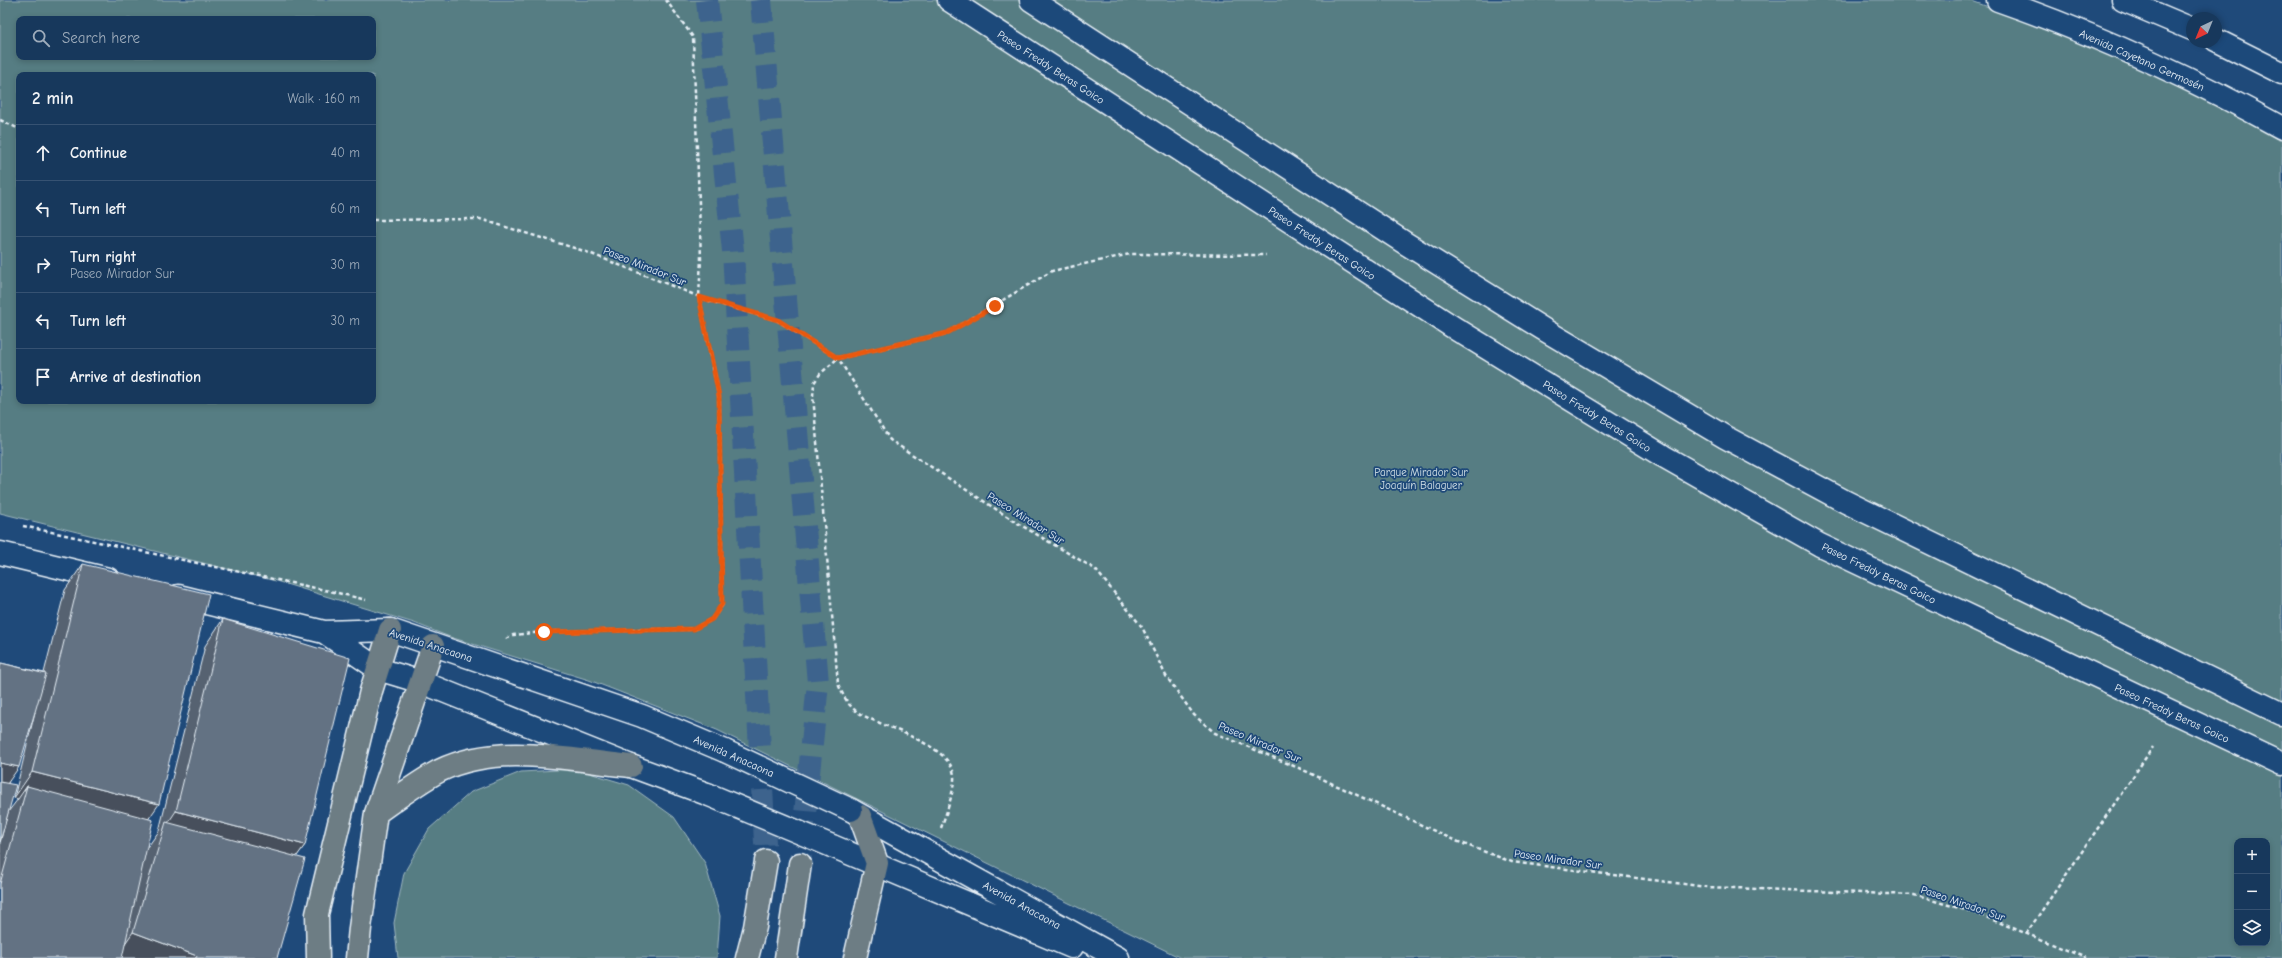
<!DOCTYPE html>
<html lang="en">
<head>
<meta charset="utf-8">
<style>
  body { margin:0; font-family:"Comic Neue",sans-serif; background:#203f62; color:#f1f3f6 }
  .controls { position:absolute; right:12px; bottom:12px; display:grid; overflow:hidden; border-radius:8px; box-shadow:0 2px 6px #0003 }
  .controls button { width:36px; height:36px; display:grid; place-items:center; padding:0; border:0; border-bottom:1px solid #365272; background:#17385c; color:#f1f3f6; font:20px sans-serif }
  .compass { position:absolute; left:2186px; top:12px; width:36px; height:36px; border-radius:50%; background:#17385c; box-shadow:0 2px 6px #0003; rotate:223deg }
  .stop { position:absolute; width:12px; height:12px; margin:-9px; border:3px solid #ea580c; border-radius:50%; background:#fff }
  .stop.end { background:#ea580c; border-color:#fff; box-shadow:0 1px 4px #0008 }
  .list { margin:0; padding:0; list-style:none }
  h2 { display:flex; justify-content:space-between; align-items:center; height:52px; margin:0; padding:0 16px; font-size:17px }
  h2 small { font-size:13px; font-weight:400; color:#9eacbb }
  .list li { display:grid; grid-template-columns:26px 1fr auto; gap:12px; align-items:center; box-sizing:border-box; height:56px; padding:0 16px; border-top:1px solid #365272 }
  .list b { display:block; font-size:15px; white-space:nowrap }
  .list p { margin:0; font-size:13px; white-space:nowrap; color:#9eacbb }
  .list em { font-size:13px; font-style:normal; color:#9eacbb }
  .icon { flex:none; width:22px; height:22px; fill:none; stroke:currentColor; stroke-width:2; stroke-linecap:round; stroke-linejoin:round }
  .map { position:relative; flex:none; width:2282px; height:958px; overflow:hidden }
  .search { position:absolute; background:#17385c; box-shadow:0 2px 6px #0003; left:16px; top:16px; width:360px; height:44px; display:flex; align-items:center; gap:10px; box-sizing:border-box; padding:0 14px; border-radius:8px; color:#9eacbb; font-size:15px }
  .panel { position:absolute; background:#17385c; box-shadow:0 2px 6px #0003; left:16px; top:72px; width:360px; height:332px; border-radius:8px }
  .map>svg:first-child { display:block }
</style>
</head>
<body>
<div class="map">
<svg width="2282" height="958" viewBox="0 0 2282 958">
  <rect width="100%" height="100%" fill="#1f4a7a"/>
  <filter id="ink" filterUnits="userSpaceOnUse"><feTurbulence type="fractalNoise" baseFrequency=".025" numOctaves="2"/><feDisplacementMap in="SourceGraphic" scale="8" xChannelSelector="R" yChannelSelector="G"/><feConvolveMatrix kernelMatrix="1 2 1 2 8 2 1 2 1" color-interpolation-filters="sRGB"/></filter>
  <g filter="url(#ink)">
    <path fill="#567d83" stroke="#9fb7be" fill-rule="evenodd" d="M0 0H1969L2080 40 2183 86 2282 138V958H1181L717 730 589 680 450 637 414 623 276 581 0 513ZM19 19H373V57H19ZM19 75H373V401H19ZM2237 841H2267V943H2237Z
      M576 769 629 785 674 817 705 863 720 916 717 958H398L394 923 404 873 429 829 471 792 521 772Z"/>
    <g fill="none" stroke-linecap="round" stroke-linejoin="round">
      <path stroke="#3d638d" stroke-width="22" stroke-dasharray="22 11" stroke-linecap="butt" d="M707 0 733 251 766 861
        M761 0 818 683 800 864"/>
      <g stroke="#e8f1f8" stroke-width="25">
        <path id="secondary" d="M949 0 1456 329 1663 456 1820 545 2282 764
          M1031 0 1405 243 1543 329 1725 437 1846 502 2282 714
          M1998 0C2095 34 2192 78 2282 128
          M2123 0 2192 29
          M2216 40 2282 73
          M0 553 108 579
          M178 596 324 632 390 630 642 716 725 751
          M324 632 378 669 421 682 631 766 707 794
          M851 810 1118 958
          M832 846 1072 947"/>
      </g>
      <g stroke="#e8f1f8" stroke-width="25">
        <path id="primary" d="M376 813C396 799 417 783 439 771 497 742 570 760 631 766
          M318 958 317 914 371 691 390 630
          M357 958 360 928 376 813 433 646
          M747 958 755 927 766 861
          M786 958 800 864
          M855 958 877 863 860 816"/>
      </g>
      <path stroke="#e8f1f8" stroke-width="2.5" stroke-dasharray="4 3" stroke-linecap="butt" d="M0 120 19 129
        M373 220 480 219 584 251 710 301 777 320 838 358 890 440 1014 521 1095 569 1142 627 1166 676 1194 715 1215 733 1301 769 1456 841 1512 862 1707 887 1914 895 1976 913 2086 958
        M23 526 334 592 366 600
        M506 639 513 635 544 632 694 629 712 619 722 605 719 396 699 297 701 259 693 37 666 0
        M941 828C946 814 953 795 954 780 957 745 883 728 859 713 848 706 843 695 838 684L813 396 814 383 820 374 838 358 947 333 1052 271 1130 254 1266 255
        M2026 934 2153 747"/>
      <use href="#secondary" stroke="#1f4a7a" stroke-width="22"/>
      <use href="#primary" stroke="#6d7d84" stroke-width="22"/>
      <g stroke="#e8f1f8" stroke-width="25" stroke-linecap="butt">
        <path id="secondary-bridge" d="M725 751 851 810
          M707 794 832 846"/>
      </g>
      <use href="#secondary-bridge" stroke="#1f4a7a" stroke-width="22"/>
    </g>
    <path fill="#566271" stroke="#e8f1f8" d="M83 564 148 819 147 848 159 831 205 646 223 619 305 845 296 857 277 958H0V843L8 812 18 799 14 798 35 712 8 783 0 842V664L1 663 44 673 65 590Z"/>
    <path fill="#46505c" stroke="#e8f1f8" d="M0 763 19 767 0 794Z
      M32 772 159 804 140 831 27 786 18 799 14 798Z
      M176 811 305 845 286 871 164 829Z
      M133 932 197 956 195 958H115Z"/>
    <path fill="#647283" stroke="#e8f1f8" d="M83 564 209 594 159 804 32 772Z
      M223 619 350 658 305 845 176 811Z
      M1 663 46 674 19 767 0 763V667Z
      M0 782 16 785 0 842Z
      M27 786 153 820 122 958H0V884Z
      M166 822 305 859 277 958H196L197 956 133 932Z"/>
  </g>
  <g fill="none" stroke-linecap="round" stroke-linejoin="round" filter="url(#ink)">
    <path stroke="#ea580c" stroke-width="5" d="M544 632 694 629 712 619 722 604 719 396 699 297 778 320 838 358 947 333 995 306"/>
  </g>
  <g text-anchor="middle" stroke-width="3.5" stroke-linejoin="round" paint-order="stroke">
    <g font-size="11" fill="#e8f1f8" stroke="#1f4a7a">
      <text transform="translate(2142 60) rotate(24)" y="4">Avenida Cayetano Germosén</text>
      <text transform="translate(1051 67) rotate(33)" y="4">Paseo Freddy Beras Goico</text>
      <text transform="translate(1322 243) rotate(33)" y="4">Paseo Freddy Beras Goico</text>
      <text transform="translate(645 266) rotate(22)" y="4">Paseo Mirador Sur</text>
      <text transform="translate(1597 416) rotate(32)" y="4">Paseo Freddy Beras Goico</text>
      <text transform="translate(1026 518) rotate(32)" y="4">Paseo Mirador Sur</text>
      <text transform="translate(1879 573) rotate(26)" y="4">Paseo Freddy Beras Goico</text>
      <text transform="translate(431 645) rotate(18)" y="4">Avenida Anacaona</text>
      <text transform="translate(2172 713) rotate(25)" y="4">Paseo Freddy Beras Goico</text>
      <text transform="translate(1260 742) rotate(23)" y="4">Paseo Mirador Sur</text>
      <text transform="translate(734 756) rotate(24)" y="4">Avenida Anacaona</text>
      <text transform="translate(1558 859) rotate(8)" y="4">Paseo Mirador Sur</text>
      <text transform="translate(1963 903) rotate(19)" y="4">Paseo Mirador Sur</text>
      <text transform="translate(1022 905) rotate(29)" y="4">Avenida Anacaona</text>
    </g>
    <g font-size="11" fill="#d2e0e6" stroke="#1f4a7a">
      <text x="1421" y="476">Parque Mirador Sur<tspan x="1421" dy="13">Joaquín Balaguer</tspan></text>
    </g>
  </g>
</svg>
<div class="controls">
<button>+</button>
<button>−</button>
<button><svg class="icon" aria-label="layers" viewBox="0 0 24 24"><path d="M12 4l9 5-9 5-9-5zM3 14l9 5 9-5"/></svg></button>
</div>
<svg class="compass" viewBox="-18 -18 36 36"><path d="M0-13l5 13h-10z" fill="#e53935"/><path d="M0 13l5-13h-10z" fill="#9eacbb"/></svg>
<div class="stop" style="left:544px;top:632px"></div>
<div class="stop end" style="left:995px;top:306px"></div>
<div class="search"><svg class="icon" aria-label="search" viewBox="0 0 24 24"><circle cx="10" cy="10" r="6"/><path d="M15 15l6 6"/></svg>Search here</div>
<section class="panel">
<h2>2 min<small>Walk · 160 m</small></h2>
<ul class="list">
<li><svg class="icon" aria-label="ahead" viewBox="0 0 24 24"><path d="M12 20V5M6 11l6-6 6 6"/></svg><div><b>Continue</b></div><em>40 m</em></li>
<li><svg class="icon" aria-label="left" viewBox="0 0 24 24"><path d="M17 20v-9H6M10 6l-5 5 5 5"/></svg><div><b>Turn left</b></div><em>60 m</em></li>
<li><svg class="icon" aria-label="right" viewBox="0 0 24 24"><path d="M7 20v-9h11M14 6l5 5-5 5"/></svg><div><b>Turn right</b><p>Paseo Mirador Sur</p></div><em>30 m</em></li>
<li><svg class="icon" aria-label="left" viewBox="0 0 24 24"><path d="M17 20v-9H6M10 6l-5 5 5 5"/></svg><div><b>Turn left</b></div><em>30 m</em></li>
<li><svg class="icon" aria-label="arrive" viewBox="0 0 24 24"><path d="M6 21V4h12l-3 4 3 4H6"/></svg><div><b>Arrive at destination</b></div></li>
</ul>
</section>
</div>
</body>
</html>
